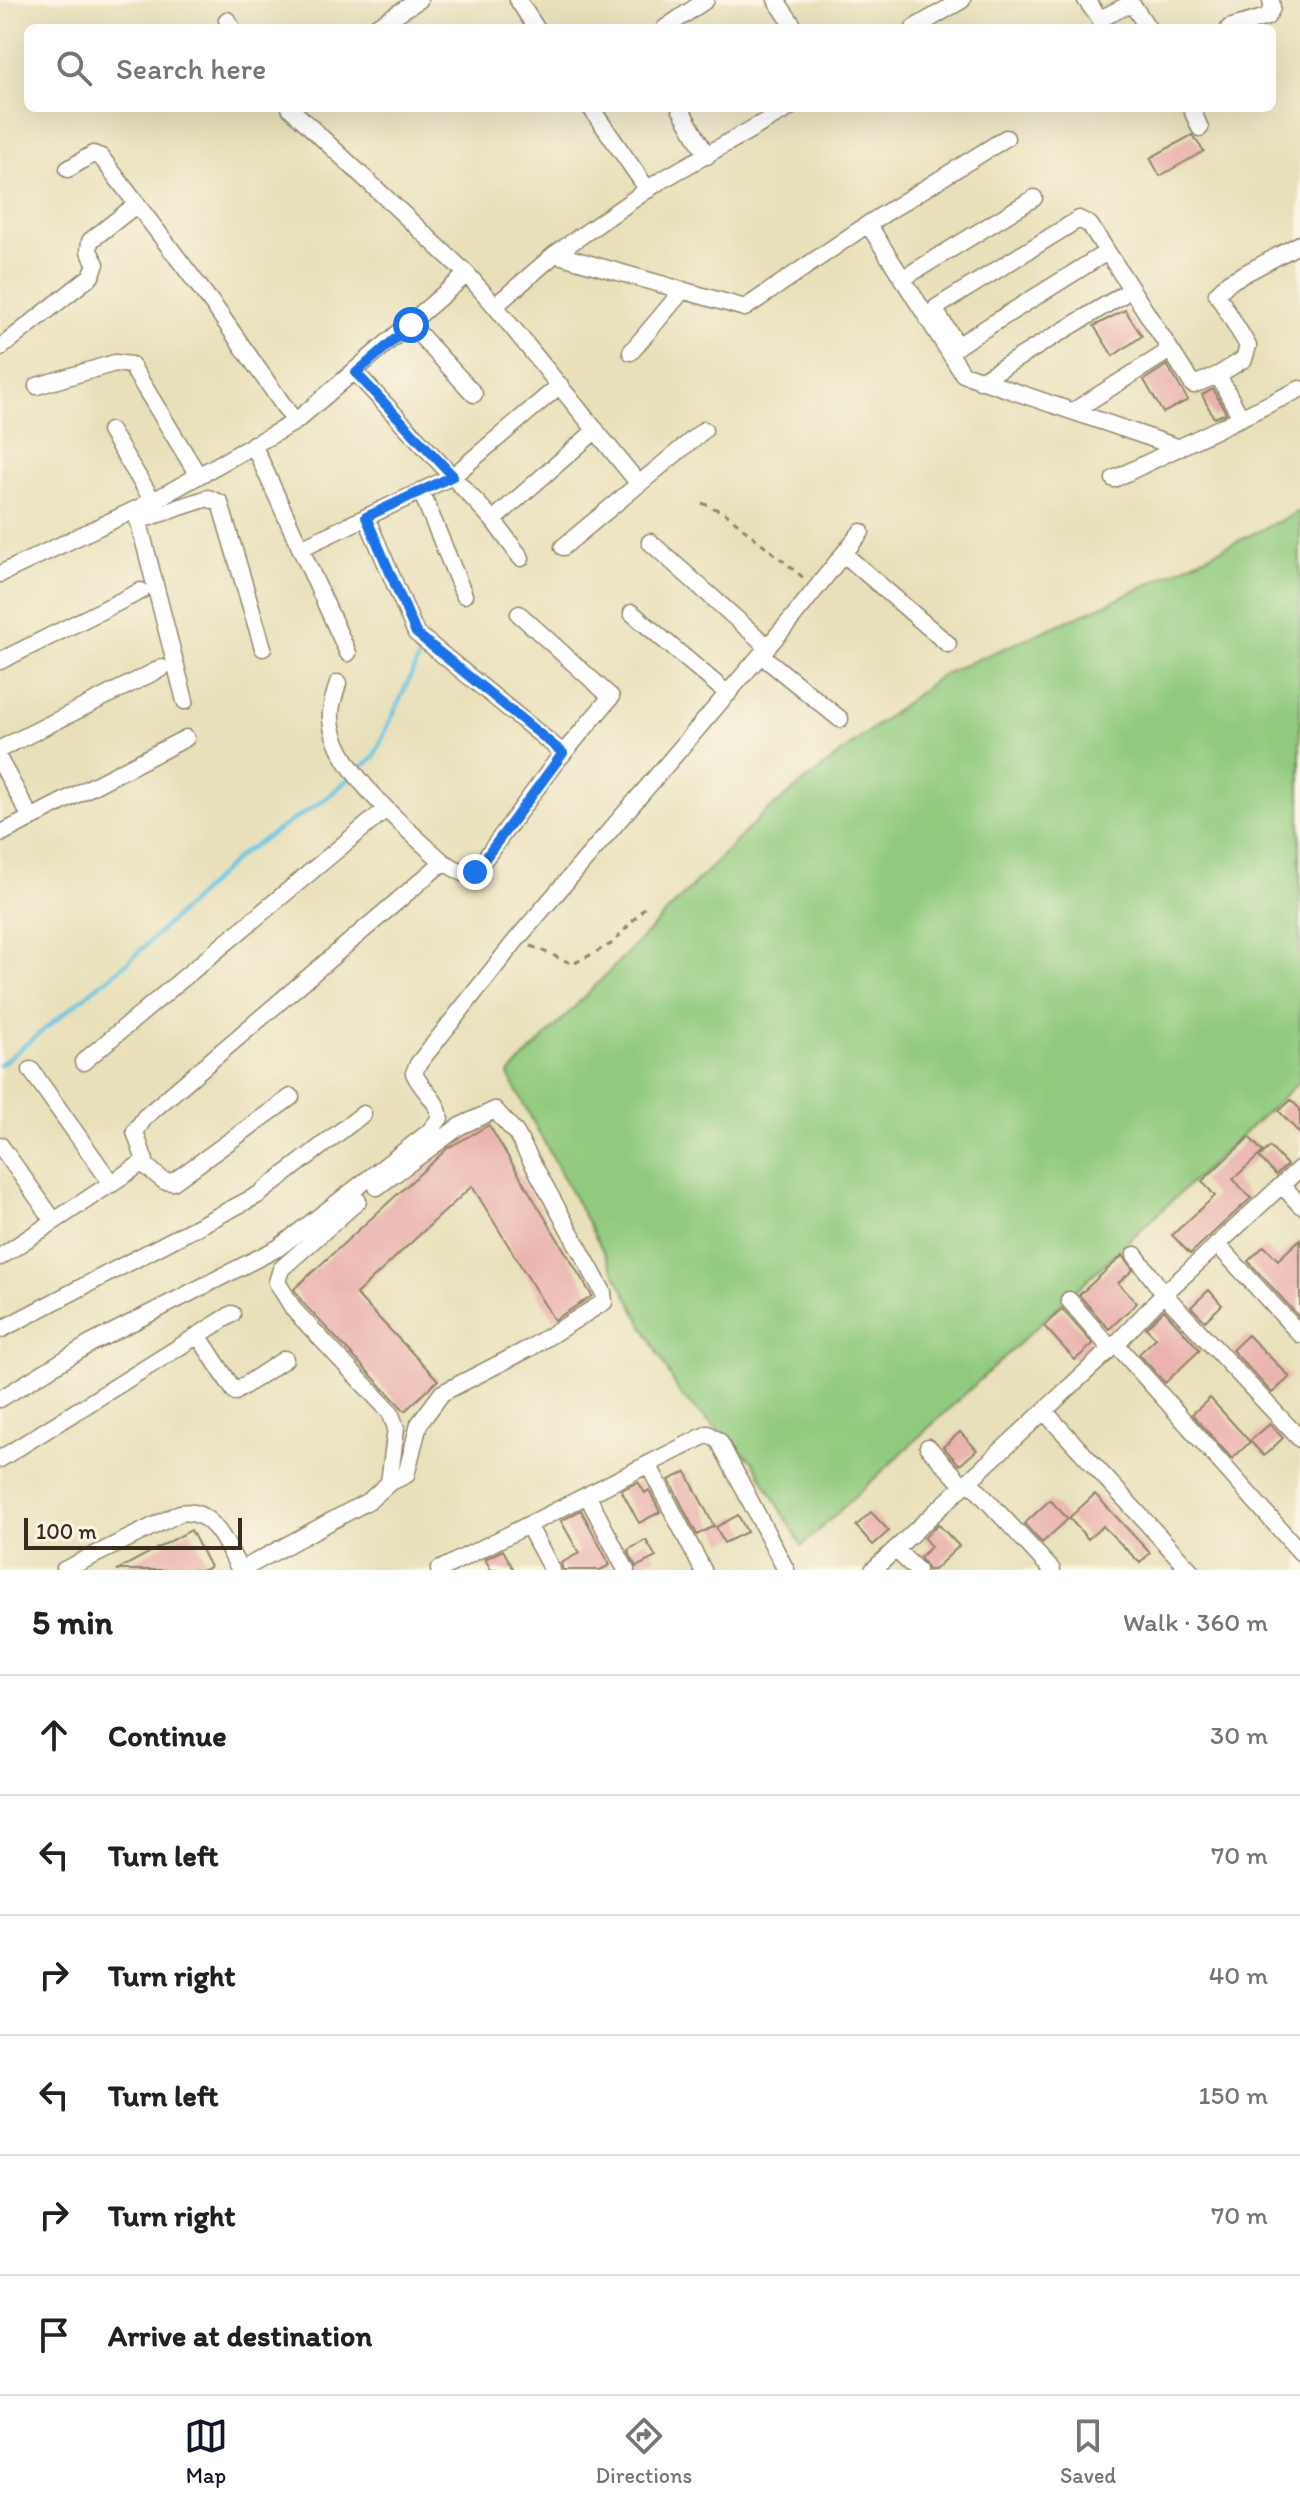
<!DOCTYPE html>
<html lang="en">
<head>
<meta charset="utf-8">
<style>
  body { margin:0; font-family:Itim,sans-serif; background:#f6f6f6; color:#202124 }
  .scale { position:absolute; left:24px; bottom:20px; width:218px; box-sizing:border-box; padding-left:8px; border:4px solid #3b2a1e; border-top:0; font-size:22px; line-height:28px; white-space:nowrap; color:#3b2a1e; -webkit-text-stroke:6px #fcf5e5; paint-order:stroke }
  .stop { position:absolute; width:24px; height:24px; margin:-18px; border:6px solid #1a73e8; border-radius:50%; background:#fff }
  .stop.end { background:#1a73e8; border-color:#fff; box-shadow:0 2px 8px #0008 }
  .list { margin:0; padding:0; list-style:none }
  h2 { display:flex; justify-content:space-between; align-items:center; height:104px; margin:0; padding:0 32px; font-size:34px }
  h2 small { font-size:26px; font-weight:400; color:#757577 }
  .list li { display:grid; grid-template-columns:52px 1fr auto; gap:24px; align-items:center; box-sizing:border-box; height:120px; padding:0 32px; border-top:2px solid #e0e0e0 }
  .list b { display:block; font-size:30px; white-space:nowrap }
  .list em { font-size:26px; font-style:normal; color:#757577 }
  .icon { flex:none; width:44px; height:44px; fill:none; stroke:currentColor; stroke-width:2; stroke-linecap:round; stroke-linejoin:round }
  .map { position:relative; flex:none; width:1300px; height:1570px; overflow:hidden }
  .search { position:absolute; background:#fff; box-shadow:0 8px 32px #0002; left:24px; right:24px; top:24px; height:88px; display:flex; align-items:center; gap:20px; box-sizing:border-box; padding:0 28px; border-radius:12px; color:#757577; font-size:30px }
  .sheet { height:824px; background:#fff }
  nav { display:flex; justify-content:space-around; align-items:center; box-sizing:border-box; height:112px; border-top:2px solid #e0e0e0; background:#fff; font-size:22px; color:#757577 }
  nav a { display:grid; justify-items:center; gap:4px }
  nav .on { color:#111827 }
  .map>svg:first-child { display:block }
</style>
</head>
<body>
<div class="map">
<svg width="1300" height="1570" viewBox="0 0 1300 1570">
  <rect width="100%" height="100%" fill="#fcf5e5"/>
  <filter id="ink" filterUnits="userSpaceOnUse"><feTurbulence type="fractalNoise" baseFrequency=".0125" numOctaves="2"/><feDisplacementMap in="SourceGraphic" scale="16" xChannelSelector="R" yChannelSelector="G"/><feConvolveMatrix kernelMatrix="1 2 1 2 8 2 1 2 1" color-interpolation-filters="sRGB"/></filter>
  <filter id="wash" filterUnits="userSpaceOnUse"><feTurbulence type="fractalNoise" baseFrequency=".006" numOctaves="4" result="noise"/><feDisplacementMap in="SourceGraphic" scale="32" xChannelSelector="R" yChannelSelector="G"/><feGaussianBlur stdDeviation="1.8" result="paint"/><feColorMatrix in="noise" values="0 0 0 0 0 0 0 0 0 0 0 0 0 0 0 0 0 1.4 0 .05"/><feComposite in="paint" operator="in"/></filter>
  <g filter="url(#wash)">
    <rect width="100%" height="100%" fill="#e8e0ba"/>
    <path fill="#91ca7e" stroke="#667a4e" stroke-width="2" d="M1300 511V1081L802 1546 753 1462 681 1396 508 1075 762 815 941 675 1118 599Z"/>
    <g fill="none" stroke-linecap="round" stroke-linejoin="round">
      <path stroke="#66c5e4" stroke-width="4" d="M357 771 374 757 420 655
        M0 1065 128 962 241 854 324 800 351 777"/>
    </g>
    <g id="blocks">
      <path fill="#eab3ae" d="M1192 135 1204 151 1160 176 1150 158Z
        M1125 310 1142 336 1113 356 1094 326Z
        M1167 365 1188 400 1163 413 1144 380Z
        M1213 389 1226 413 1214 418 1202 395Z
        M1291 1100 1300 1109V1134L1279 1111Z
        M489 1125 592 1296 554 1320 472 1186 356 1294 438 1380 405 1411 303 1303 294 1289 448 1148Z
        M1249 1137 1263 1152 1233 1179 1251 1198 1190 1254 1172 1235 1215 1196 1202 1181Z
        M1270 1147 1287 1165 1276 1175 1259 1157Z
        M1300 1239V1318L1248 1261 1264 1246 1278 1260Z
        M1123 1255 1133 1270 1118 1283 1137 1303 1109 1329 1079 1295Z
        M1209 1290 1222 1305 1205 1321 1191 1307Z
        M1062 1309 1093 1344 1075 1360 1044 1326Z
        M1164 1310 1200 1350 1165 1383 1139 1354 1156 1338 1146 1328Z
        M1248 1335 1290 1377 1272 1393 1232 1350Z
        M1210 1398 1250 1442 1232 1459 1192 1414Z
        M1270 1424 1283 1438 1264 1456 1250 1441Z
        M960 1432 977 1450 960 1465 943 1447Z
        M686 1472 714 1526 697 1535 669 1480Z
        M638 1482 645 1493 649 1490 660 1512 639 1523 621 1490Z
        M1095 1494 1150 1553 1140 1563 1103 1526 1088 1539 1069 1518Z
        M1050 1500 1068 1519 1042 1543 1024 1524Z
        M581 1510 610 1565 600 1570H563L561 1563 579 1553 561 1521Z
        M871 1512 889 1531 873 1545 856 1526Z
        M738 1515 747 1532 724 1543 716 1527Z
        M938 1524 959 1546 934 1570H928L920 1557 931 1547 924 1538Z
        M191 1530 210 1567 204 1570H117Z
        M646 1540 656 1557 636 1567 628 1550Z
        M503 1550 514 1570H491L485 1559Z"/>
    </g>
  </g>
  <g filter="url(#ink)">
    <use href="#blocks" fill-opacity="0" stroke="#92856c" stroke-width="2"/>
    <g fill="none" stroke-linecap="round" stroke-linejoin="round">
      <g stroke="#92856c" stroke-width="19">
        <path id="minor" d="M518 0 536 28
          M776 0 795 28
          M1086 0 1100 19 1126 6 1134 7 1148 28
          M227 20 232 28
          M374 28 419 0
          M665 28 706 0
          M914 28 962 0
          M1229 28 1267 17 1272 8 1271 0
          M290 108 467 274
          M591 108 648 190
          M680 108 707 156
          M1191 108 1200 128
          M68 169 93 154 101 157 217 310 295 422
          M868 224 963 374 1180 448
          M555 254 745 308 868 224 1006 138
          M902 279 1034 198
          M495 306 639 484 704 430
          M411 325 474 394
          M958 346 938 315 937 307 1079 219 1090 225 1193 385 1218 375
          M0 348 91 276 96 264 89 251 90 241 137 204
          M949 351 1107 252
          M631 352 683 290
          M356 373 493 520 521 558
          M980 381 1124 294
          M37 386 115 363 131 365 198 475
          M1075 410 1164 354
          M1241 418 1218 375 1244 359 1248 346 1217 294 1229 282 1300 244
          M110 431 153 501
          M253 444 348 653
          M1114 479 1300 389
          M421 491 464 595
          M136 511 185 701
          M366 517 416 633 563 753
          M493 520 596 430
          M138 521 208 498 220 503 263 648
          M650 542 768 647
          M303 547 453 476 560 385
          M563 547 639 484
          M844 554 948 644
          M0 574 153 501 295 422 467 274 495 306 555 254 660 181 789 108
          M632 613 728 694
          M761 655 840 719
          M0 661 141 591
          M338 683C336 692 331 703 331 713 328 765 407 829 443 862
          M0 749 162 668
          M0 761 31 818 186 738
          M0 834 31 818
          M83 1062 386 809
          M31 1070 112 1184
          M0 1145 54 1221
          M142 1163 164 1181 173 1182 291 1097
          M1282 1185 1300 1205
          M358 1201 281 1269 277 1282 294 1310 390 1412 396 1428 389 1483
          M1217 1244 1300 1334
          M1135 1255 1164 1294 1300 1439
          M0 1257 145 1161 135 1132 145 1117 443 862 465 874 475 872 555 763 611 697 519 614
          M1069 1300 1111 1349
          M0 1330 258 1195 363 1114
          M198 1335 235 1392 285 1359
          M1116 1344 1164 1294 1300 1168
          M0 1399 90 1344 278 1248 429 1132 440 1118C438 1099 421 1090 414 1073L418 1064 517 939 794 616 861 532
          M1045 1412 1190 1570
          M928 1447 964 1486
          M0 1459 232 1314
          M648 1464 703 1570
          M969 1481 1052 1570
          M587 1495 626 1570
          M528 1525 552 1570
          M896 1550 917 1570
          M64 1570 180 1513C213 1507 227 1546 240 1570
          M241 1570 370 1500 389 1483 406 1475 419 1424 442 1393 530 1348 604 1302 603 1292 516 1133 495 1110 460 1126 377 1187
          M439 1570 708 1434 719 1441 786 1570
          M873 1570 1116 1344 1300 1552"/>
      </g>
      <path stroke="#92856c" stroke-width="3" stroke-dasharray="6 6" stroke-linecap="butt" d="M702 503 725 513 805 579
        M531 946 573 964 613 943 645 907"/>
      <use href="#minor" stroke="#fff" stroke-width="16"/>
    </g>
  </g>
  <g fill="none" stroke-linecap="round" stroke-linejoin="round" filter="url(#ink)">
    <path stroke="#1a73e8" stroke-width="10" d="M411 325 356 373 453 476 366 517 416 633 563 753 475 872"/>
  </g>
</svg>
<div class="scale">100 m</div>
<div class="stop" style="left:411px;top:325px"></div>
<div class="stop end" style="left:475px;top:872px"></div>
<div class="search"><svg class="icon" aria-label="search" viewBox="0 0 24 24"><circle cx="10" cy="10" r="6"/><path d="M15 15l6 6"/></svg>Search here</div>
</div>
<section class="sheet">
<h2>5 min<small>Walk · 360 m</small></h2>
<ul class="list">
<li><svg class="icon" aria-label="ahead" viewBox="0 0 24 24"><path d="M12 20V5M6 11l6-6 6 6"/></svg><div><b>Continue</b></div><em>30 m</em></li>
<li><svg class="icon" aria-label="left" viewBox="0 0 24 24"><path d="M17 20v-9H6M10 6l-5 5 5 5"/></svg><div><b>Turn left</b></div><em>70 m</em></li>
<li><svg class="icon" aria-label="right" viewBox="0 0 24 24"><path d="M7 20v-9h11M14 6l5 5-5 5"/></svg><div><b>Turn right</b></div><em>40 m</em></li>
<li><svg class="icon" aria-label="left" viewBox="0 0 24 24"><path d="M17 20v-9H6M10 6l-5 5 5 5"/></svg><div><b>Turn left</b></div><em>150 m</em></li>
<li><svg class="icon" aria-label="right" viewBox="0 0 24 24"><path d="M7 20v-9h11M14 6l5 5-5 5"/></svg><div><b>Turn right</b></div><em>70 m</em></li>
<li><svg class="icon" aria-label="arrive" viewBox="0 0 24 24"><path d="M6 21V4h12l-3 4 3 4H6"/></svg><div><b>Arrive at destination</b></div></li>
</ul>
</section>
<nav>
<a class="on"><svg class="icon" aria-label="map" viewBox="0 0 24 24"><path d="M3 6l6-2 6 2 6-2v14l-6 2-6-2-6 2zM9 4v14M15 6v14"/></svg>Map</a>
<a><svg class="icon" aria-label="directions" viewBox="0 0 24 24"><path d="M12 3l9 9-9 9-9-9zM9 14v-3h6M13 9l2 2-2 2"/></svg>Directions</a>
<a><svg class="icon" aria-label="saved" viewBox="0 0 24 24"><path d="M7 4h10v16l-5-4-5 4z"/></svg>Saved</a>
</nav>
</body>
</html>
